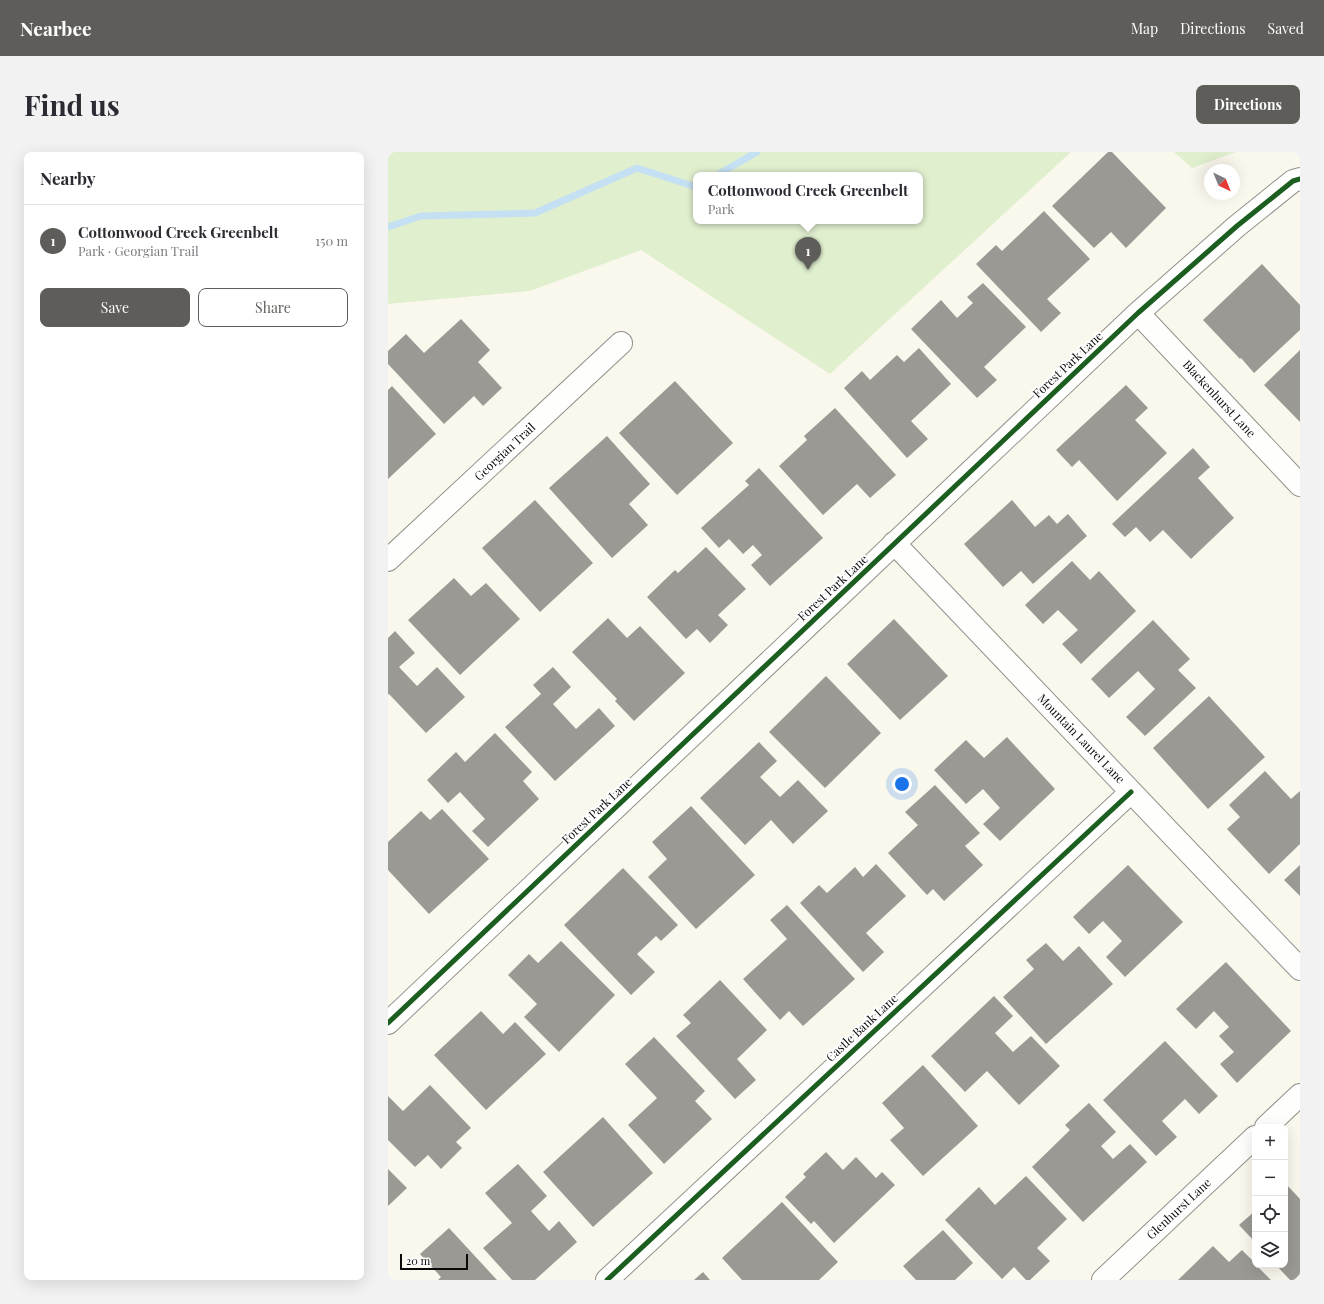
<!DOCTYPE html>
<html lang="en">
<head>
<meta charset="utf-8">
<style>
  body { margin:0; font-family:"Playfair Display",serif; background:#f2f2f3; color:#2b2b33 }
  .controls { position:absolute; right:12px; bottom:12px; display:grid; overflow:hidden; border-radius:8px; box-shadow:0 4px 16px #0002 }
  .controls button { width:36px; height:36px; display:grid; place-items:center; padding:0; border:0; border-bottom:1px solid #e1e1e2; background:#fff; color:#2b2b33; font:20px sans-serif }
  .compass { position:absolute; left:816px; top:12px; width:36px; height:36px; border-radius:50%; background:#fff; box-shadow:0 4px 16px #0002; rotate:137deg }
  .scale { position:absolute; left:12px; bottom:10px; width:68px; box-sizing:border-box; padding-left:4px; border:2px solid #0a0a0a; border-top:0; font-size:11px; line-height:14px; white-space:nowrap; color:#0a0a0a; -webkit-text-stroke:3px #fff; paint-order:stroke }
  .you { position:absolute; left:514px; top:632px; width:14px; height:14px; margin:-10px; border:3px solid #fff; border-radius:50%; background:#1a73e8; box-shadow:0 0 0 6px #1a73e833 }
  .badge { display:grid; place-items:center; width:26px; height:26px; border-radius:50%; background:#5e5d59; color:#fff; font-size:13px; font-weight:700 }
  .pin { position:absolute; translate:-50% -33px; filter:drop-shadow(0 1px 2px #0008) }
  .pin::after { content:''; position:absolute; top:21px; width:14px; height:12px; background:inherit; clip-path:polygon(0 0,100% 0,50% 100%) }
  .popup { position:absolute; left:305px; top:20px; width:230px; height:52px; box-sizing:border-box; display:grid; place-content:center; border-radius:8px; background:#fff; filter:drop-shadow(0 1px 3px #0005); font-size:13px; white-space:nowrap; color:#7c7c81 }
  .popup b { font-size:15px; color:#2b2b33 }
  .popup::after { content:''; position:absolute; left:50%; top:100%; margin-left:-8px; border:8px solid transparent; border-top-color:#fff }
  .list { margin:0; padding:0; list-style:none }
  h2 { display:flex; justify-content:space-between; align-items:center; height:52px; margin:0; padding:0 16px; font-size:17px }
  h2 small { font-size:13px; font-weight:400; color:#7c7c81 }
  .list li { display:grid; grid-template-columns:26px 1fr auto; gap:12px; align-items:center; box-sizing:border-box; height:72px; padding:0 16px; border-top:1px solid #e1e1e2 }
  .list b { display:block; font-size:15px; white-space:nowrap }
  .list p { margin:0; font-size:13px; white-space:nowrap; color:#7c7c81 }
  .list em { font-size:13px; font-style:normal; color:#7c7c81 }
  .actions { display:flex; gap:8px; padding:12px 16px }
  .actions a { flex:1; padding:9px 0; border:1px solid #5e5d59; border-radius:8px; text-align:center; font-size:14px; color:#5e5d59 }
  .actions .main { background:#5e5d59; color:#fff }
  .icon { flex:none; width:22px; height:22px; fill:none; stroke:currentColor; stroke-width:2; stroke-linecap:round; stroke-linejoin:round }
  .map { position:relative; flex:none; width:912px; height:1128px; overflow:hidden; border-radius:8px }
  header { display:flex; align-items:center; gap:24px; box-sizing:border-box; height:56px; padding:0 20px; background:#5e5d59; color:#fff }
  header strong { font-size:19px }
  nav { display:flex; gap:22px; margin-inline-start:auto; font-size:14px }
  .intro { display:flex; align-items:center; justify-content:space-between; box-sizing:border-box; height:96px; padding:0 24px }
  h1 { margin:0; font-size:28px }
  .button { padding:10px 18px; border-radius:8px; background:#5e5d59; color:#fff; font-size:14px; font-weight:700 }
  main { display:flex; gap:24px; padding:0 24px }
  aside { flex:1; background:#fff; border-radius:8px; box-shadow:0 4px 16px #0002 }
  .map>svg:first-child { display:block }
</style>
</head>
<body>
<header>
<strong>Nearbee</strong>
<nav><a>Map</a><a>Directions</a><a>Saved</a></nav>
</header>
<div class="intro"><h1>Find us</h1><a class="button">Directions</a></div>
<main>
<aside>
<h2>Nearby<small></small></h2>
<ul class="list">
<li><span class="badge">1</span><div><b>Cottonwood Creek Greenbelt</b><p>Park · Georgian Trail</p></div><em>150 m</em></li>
</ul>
<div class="actions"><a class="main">Save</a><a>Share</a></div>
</aside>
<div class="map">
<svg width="912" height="1128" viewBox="0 0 912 1128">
  <rect width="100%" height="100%" fill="#faf8ed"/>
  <path fill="#e0efce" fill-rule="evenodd" d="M0 0H683L442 222 253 98 142 139 0 152ZM308 23H532V69H308Z
    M786 0H848L804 16Z"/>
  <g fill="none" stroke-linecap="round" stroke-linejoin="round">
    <path stroke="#c5e0f2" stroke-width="7" d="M329 23 369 0
      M0 75 33 64 147 61 249 16 308 35"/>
  </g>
  <path fill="#9b9994" d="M720 0H724L778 56 738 96 723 80 706 96 664 54Z
    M656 59 702 107 659 147 673 161 653 180 588 112 608 93 614 99Z
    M874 112 912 153V178L866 221 853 206 852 207 815 168Z
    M595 131 638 175 596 215 609 228 589 246 523 177 553 148 569 166 585 151 579 145Z
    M73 167 102 198 90 210 114 236 95 254 86 244 56 272 0 212V199L18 182 36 201Z
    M531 196 563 232 523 269 540 287 519 306 456 236 474 219 482 228 509 203 516 210Z
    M912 198V270L876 233Z
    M287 229 345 291 289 343 231 281Z
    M738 233 760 256 747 268 779 301 729 349 691 308 684 315 668 298Z
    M4 234 48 282 0 327V238Z
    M447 256 508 323 482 346 469 332 435 363 391 314 419 288 416 284Z
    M219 284 262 332 241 352 260 373 224 406 161 336Z
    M805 296 822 315 810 326 846 366 803 407 775 378 762 390 748 375 737 385 724 372Z
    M371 316 435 386 382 434 363 413 374 403 365 393 355 402 341 387 331 396 313 376 361 333 357 329Z
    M147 348 205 411 152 460 94 396Z
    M624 348 647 375 661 363 669 372 680 362 699 384 645 432 633 419 615 435 576 392Z
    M318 395 358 437 330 463 340 473 322 491 309 477 298 487 259 445 287 418 290 421Z
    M684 409 702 428 711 419 748 459 693 512 674 492 690 478 670 458 655 472 637 453Z
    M66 426 83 444 98 431 132 467 72 523 20 468Z
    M220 466 239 486 252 474 297 521 246 569 227 549 229 547 184 500Z
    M506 467 560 524 512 568 459 512Z
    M765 468 802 507 790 518 808 536 757 584 738 565 767 537 750 519 721 546 703 527Z
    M7 479 27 501 11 515 29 534 49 515 77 545 38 581 1 542 0 543V486Z
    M165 515 183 535 165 552 188 577 211 556 227 574 167 629 117 575 153 542 145 533Z
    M438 524 493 581 437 636 381 580Z
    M821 544 877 605 820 657 765 596Z
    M107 581 144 620 135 629 151 647 100 695 84 679 97 667 72 640 60 651 39 628 68 600 77 610Z
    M619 585 667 637 612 689 595 672 612 656 595 637 578 652 546 618 578 588 596 606Z
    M371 590 389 609 372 625 392 645 410 628 440 659 405 692 383 668 357 693 312 646Z
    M877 619 903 647 912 639V692L881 722 839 677 852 665 841 653Z
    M547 633 592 681 577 694 595 713 556 749 545 737 539 743 500 701 530 673 517 660Z
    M303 654 367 723 308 777 260 725 279 707 264 690Z
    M54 657 101 707 41 762 0 718V690L33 659 42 668Z
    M488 712 518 744 478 781 496 800 475 820 412 751 431 733 439 741 467 715 475 725Z
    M740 713 795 770 737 825 718 805 734 789 715 769 701 782 685 765Z
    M912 713V744L896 728Z
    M235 716 290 773 273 789 268 784 249 802 267 820 243 843 176 773Z
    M399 753 467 827 415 874 401 859 392 868 355 827 399 787 382 768Z
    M173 789 227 843 171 900 136 865 149 852 120 823 141 802 150 811Z
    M658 791 675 809 691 794 725 832 658 892 615 845 646 817 638 808Z
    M838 810 903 879 849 931 832 912 846 900 831 884 841 875 826 859 808 877 788 857Z
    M332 828 379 878 349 907 368 928 347 947 288 884 303 871 295 863Z
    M606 844 625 864 607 881 625 900 643 884 672 914 631 953 599 919 577 940 543 904Z
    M93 859 115 882 127 870 158 902 98 958 46 903Z
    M266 885 317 939 307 949 324 967 276 1012 240 973 269 946 237 912Z
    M777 889 830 944 811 962 797 947 774 969 789 985 768 1004 715 948Z
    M535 913 590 974 535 1024 502 988 516 976 494 951Z
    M42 933 83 976 68 990 74 996 53 1017 40 1003 27 1015 0 988V944L15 959Z
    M701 951 728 980 713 994 725 1007 742 992 759 1010 695 1070 644 1015 682 978 677 973Z
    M215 965 265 1021 205 1075 155 1020Z
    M438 1000 455 1018 468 1005 488 1026 494 1020 507 1033 446 1091 426 1069 423 1072 397 1045 418 1025 415 1022Z
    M130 1012 159 1044 143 1059 161 1079 171 1069 189 1090 147 1128H124L95 1096 124 1071 97 1041Z
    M0 1017 19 1036 0 1054Z
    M638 1024 679 1067 649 1096 662 1109 642 1128H638L626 1115 614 1127 557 1068 591 1035 607 1053Z
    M897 1031 912 1047V1122L906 1128H902L888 1113H897Z
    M394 1050 450 1110 431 1128H354L334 1106Z
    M867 1059V1090L851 1073Z
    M61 1076 109 1128H50L53 1125 32 1102Z
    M555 1078 585 1111 567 1128H528L515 1114Z
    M825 1094 841 1110 854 1098 867 1111V1113H868L883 1128H790Z
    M315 1120 322 1128H306Z"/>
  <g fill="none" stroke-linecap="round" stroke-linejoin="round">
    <g stroke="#92918c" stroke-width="24">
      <path id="minor" d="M750 161 912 333
        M506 391 912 817
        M0 408 233 191
        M0 871 750 161 849 74 905 29 912 27
        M878 975 912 943
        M219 1128 743 640
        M715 1128 867 985"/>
    </g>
    <use href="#minor" stroke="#fefefc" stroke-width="22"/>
    <g stroke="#fff" stroke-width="8">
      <path id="cycleway" d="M0 871 750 161 849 74 905 29 912 27
        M219 1128 743 640"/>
    </g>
    <use href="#cycleway" stroke="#1b5e20" stroke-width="5"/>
  </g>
  <g text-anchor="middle" stroke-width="4" stroke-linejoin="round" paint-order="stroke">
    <g font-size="12" fill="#0a0a0a" stroke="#fff">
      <text transform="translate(680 213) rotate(-43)" y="4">Forest Park Lane</text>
      <text transform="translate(831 247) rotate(47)" y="4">Blackenhurst Lane</text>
      <text transform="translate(117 300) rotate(-43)" y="4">Georgian Trail</text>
      <text transform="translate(445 436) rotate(-43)" y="4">Forest Park Lane</text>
      <text transform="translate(693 587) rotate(46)" y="4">Mountain Laurel Lane</text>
      <text transform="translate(209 659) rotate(-43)" y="4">Forest Park Lane</text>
      <text transform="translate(474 876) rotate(-43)" y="4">Castle Bank Lane</text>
      <text transform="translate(791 1057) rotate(-43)" y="4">Glenhurst Lane</text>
    </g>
  </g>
</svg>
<div class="controls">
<button>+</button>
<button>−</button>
<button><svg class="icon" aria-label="locate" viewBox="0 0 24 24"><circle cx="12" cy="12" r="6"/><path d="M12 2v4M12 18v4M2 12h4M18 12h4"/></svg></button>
<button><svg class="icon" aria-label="layers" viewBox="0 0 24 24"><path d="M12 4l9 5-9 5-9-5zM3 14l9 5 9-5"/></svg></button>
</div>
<svg class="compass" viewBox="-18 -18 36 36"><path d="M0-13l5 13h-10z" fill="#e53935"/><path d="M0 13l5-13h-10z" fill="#7c7c81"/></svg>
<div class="scale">20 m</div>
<div class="you"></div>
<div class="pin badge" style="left:420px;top:118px">1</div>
<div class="popup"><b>Cottonwood Creek Greenbelt</b>Park</div>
</div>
</main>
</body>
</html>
